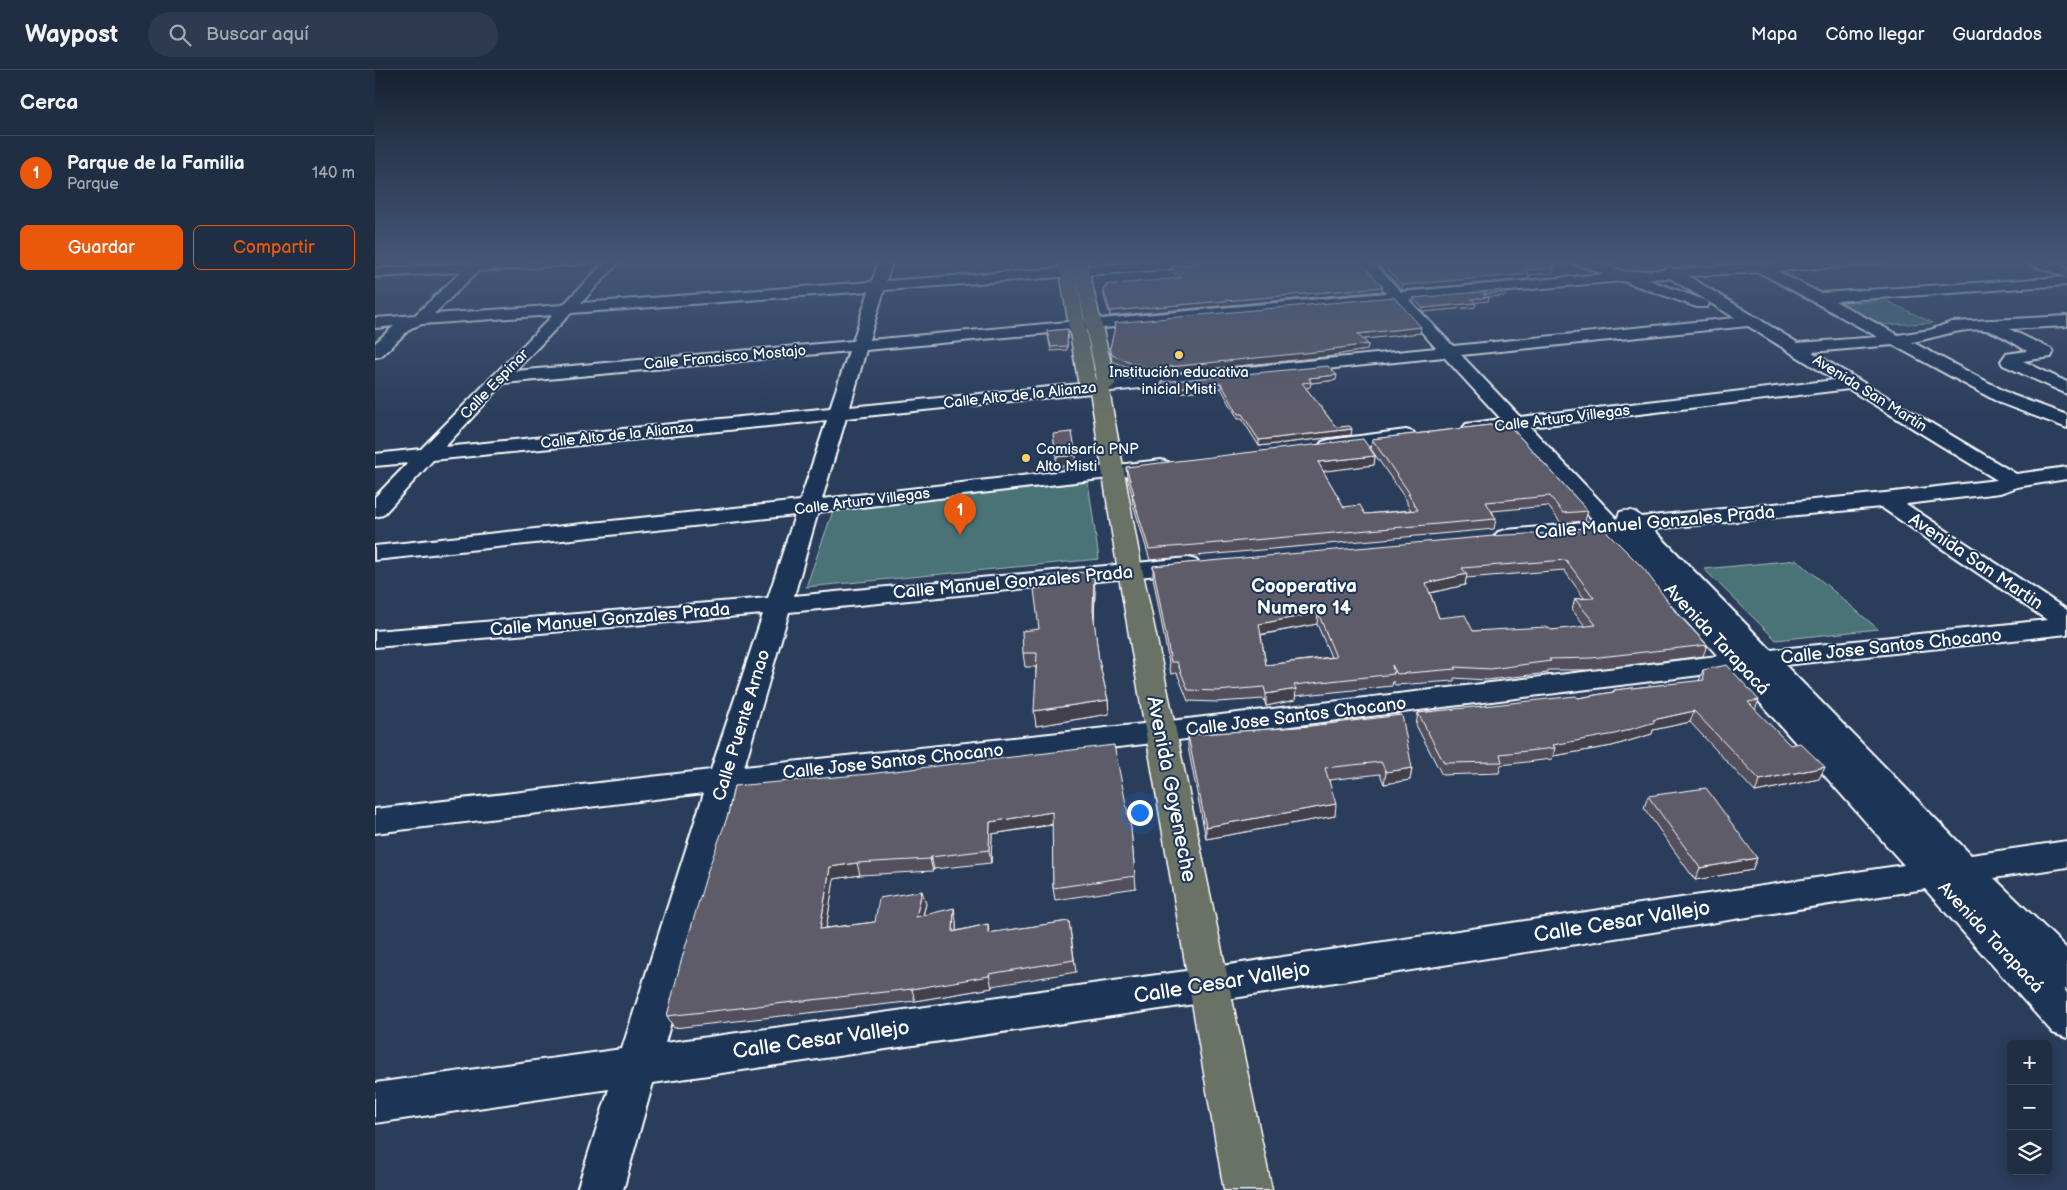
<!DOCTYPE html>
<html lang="es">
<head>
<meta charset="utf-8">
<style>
  body { margin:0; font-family:"Balsamiq Sans",sans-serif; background:#2d3a4f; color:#f1f3f6 }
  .controls { position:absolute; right:15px; bottom:15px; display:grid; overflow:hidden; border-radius:8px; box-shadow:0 2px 12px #0003 }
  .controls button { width:45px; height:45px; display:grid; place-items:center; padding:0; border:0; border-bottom:1px solid #3d4a5d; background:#202e44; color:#f1f3f6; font:25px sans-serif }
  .you { position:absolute; left:764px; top:742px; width:18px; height:18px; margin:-12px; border:4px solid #fff; border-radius:50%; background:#1a73e8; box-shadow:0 0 0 8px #1a73e833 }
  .badge { display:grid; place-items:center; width:32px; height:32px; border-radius:50%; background:#ea580c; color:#fff; font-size:16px; font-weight:700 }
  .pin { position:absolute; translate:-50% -41px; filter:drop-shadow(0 1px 2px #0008) }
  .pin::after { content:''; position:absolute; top:26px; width:18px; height:15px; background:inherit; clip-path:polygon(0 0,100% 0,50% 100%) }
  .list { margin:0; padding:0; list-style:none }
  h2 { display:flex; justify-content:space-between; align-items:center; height:65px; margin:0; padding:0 20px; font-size:21px }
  h2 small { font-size:16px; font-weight:400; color:#a2a8b2 }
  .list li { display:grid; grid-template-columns:32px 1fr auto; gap:15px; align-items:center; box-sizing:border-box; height:75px; padding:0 20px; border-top:1px solid #3d4a5d }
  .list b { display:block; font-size:19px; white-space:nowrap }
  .list p { margin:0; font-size:16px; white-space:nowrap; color:#a2a8b2 }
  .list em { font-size:16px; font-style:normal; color:#a2a8b2 }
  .actions { display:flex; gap:10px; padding:15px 20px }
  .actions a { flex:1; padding:11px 0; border:1px solid #ea580c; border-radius:8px; text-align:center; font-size:18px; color:#ea580c }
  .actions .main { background:#ea580c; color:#fff }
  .icon { flex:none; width:28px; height:28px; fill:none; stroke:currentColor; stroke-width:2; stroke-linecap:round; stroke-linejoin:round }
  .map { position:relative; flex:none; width:1692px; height:1120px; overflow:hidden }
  header { display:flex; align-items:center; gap:30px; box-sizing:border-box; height:70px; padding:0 25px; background:#202e44; border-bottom:1px solid #3d4a5d }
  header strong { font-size:24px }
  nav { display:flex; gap:28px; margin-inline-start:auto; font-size:18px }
  .search { width:350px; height:45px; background:#2d3a4f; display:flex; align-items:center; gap:12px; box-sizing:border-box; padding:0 18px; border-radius:28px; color:#a2a8b2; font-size:19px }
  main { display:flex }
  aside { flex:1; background:#202e44 }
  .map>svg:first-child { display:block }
</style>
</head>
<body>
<header>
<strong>Waypost</strong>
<div class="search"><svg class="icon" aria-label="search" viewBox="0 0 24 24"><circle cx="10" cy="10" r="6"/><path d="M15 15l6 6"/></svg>Buscar aquí</div>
<nav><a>Mapa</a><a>Cómo llegar</a><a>Guardados</a></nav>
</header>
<main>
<aside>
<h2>Cerca<small></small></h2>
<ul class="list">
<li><span class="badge">1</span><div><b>Parque de la Familia</b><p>Parque</p></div><em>140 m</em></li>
</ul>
<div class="actions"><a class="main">Guardar</a><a>Compartir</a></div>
</aside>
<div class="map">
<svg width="1692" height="1120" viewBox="0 0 1692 1120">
  <rect width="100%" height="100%" fill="#2a3d5b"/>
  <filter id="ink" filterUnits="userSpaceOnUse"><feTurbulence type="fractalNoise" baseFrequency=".02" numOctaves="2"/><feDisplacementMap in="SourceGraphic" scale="10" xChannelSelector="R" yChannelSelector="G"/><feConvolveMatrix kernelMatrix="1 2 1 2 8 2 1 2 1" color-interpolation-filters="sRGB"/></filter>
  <g filter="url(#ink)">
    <path fill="#4a7376" stroke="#a4b9ba" d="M1512 231 1558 253 1505 255 1462 234Z
      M713 412 724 489 431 517 458 441Z
      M1422 490 1503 559 1401 570 1329 499Z"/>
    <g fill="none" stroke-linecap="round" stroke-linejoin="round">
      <g stroke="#fff" stroke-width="4">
        <path id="minor" d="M98 190H111V192L214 190 208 194 103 201 59 244 188 235 232 190H246L206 233 497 212 504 190H518L511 211 798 190H865L859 194 509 220 494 270 1011 223 982 190H996L1026 222 1229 204 1198 193 1197 190H1217L1250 202 1288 200 1294 197 1300 199 1435 190H1510L1504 194 1402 201 1445 223 1691 207 1652 193 1651 190H1671L1692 198V215L1460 231 1523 265 1555 260 1577 252 1692 246V256L1634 259 1676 279 1678 283 1676 287 1648 291 1692 312V324L1628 295 1626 291 1631 284 1652 281C1642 275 1621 261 1610 260 1586 257 1561 268 1537 272L1637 325 1692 345V358L1625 333 1518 275 1437 282 1641 404 1692 397V409L1642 417 1625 423 1531 434 1692 540V564L1410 595 1596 785 1692 771V797L1619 808 1692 879V920L1689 919 1692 923V968L1678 963 1550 819 833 932 278 1013 248 1120H202L234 1019 0 1053V1013L247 979 329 723 0 763V739L336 700 388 544 0 577V561L393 528 420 445 0 490V476L425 431 452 350 58 390 8 445 0 447V427L33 393 0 396V384L46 379 178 245 47 254 36 258 6 286 0 287V273L19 256 0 258V248L40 245 86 202 0 207V199L95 193ZM1384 202 1503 267 1423 273 1387 251 1384 248 1379 246 1313 206ZM1295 208 1360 248 1078 276 1034 230 1248 211 1322 237H1332L1334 234 1332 231 1271 209ZM494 221 478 271 140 301 196 243ZM1019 231 1061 278 475 337 491 280ZM1373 256 1460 310 1145 347 1086 285ZM474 281 455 338 70 377 129 313ZM1069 287 1126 349 1091 354 1088 358 1091 362 1098 364 1135 359 1220 452 1131 460 1123 462 1119 467 1123 472 1131 474 1231 464 1343 586 787 652 369 697 414 542 813 502 821 500 825 495 821 490 813 488 419 526 443 442 786 402 793 400 796 396 793 392 786 390 447 429 471 348ZM1474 319 1622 410 1510 423 1266 447C1259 440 1254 440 1245 442L1242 449 1155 357ZM1506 437 1672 550 1396 580 1278 459ZM1357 601 1529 795 833 898 290 973 362 720 787 672Z
          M1031 360 1038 362 1041 366 1038 370 954 382 947 380 944 376 947 372 954 370Z"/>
      </g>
      <g stroke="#fff" stroke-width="3">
        <path id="major" d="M683 190H711L740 310V314L734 320 765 489 897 1120H849L741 489 715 321 707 319 703 311ZM699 199 722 310V311H721Z"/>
      </g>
      <use href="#minor" fill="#1d3557" fill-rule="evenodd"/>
      <use href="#major" fill="#6a7165" fill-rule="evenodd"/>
    </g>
    <path fill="#524f5c" stroke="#fff" fill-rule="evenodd" d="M999 190H1197L1196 194 1179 196 1178 203 1154 205V209L1027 220Z
      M797 196 1007 221 735 246 728 223V218H731L730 215 803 209 797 200Z
      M1131 222 1130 226 1114 227 1113 231 1100 232 1101 233 1100 237 1048 242 1038 232V228Z
      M739 253 1045 263 987 269 993 274 992 280 959 285V286L774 305 737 291 735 278 740 259Z
      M693 259 692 280 676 281 672 261Z
      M961 310 936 313 935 317 931 318 961 357 976 365 884 376 867 349H863L846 318 791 324 786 318V312Z
      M1132 353 1213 441 1210 451 1186 453 1173 436 1117 441 1121 449 1119 459 775 490 758 434 757 425 752 407 751 397 1000 386 999 395 948 401 969 437 990 444 1036 440 1032 434V431L996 379 997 369Z
      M1200 459 1300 541 1332 575 1328 586 1213 600H1173V603L1112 610 1079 608V611L1020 615 1018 611 1017 616 920 626V630L891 636 889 629 842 632 813 631 802 603 796 604 778 507V496L1200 462ZM1189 500 1209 528 1200 529 1197 540 1211 557 1177 560 1098 561 1064 548 1055 523 1090 515 1091 508ZM942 554 956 587 891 595 886 565Z
      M720 521 719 551 724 591 733 630 734 644 661 656V597H650L648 583 664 559Z
      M1328 600 1384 630 1380 640 1415 675 1450 697 1444 709 1380 722 1315 652 1278 660 1277 664 1237 676 1178 686 1177 689 1126 695 1124 703 1067 705 1041 655 1043 643 1203 628 1238 622 1239 620 1324 611Z
      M936 656 1037 698 1035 710 1009 714 1005 704 954 710 960 746 831 769 813 677V665Z
      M359 716 756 758 761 818 680 830 678 818V755L617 764 616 793 559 799 558 801 485 805 459 809 451 858 500 852 551 834 548 846 581 851V861L613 854 614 863 694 851 701 902 617 916V918L540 931 299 958 292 946 353 745Z
      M1273 726 1382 788 1377 800 1320 810 1269 738Z"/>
    <path fill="#42404b" stroke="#fff" d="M1186 190H1197L1196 194 1179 196 1178 203 1154 205V209L1027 220V215Z
      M1008 217 1007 221 735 246V241Z
      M1114 227 1113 231 1095 233 1096 229Z
      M1101 233 1100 237 1048 242V238Z
      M1046 257 1045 263 981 270 982 264Z
      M993 274 992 280 959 285V286L774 305V299L958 279Z
      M962 305 961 310 936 313 934 308Z
      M846 313V318L791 324V319Z
      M977 359 976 365 884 376V370Z
      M701 385V394L682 397 681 387Z
      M1000 386 999 395 943 402V392Z
      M1092 504 1090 515 1050 524 1051 513Z
      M719 508 720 521 719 553 718 540Z
      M943 543 942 554 883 565 884 554Z
      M921 619 920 630 891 636V624Z
      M733 630 734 644 661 656 659 641Z
      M1319 641 1315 652 1278 660 1277 664 1237 676 1178 686 1180 678 1178 675 1278 650Z
      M1450 697 1444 709 1380 722 1385 710Z
      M1037 698 1035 710 1009 714 1011 702Z
      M961 734 960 746 831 769V757Z
      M677 742 679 754 617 764 616 793 614 780 615 752Z
      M556 787 559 799 558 801 555 789Z
      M1382 788 1377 800 1320 810 1325 798Z
      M482 793 485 805 459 809 449 871 445 859 455 797Z
      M547 821 551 834 544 859 541 847Z
      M579 838 581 851V874L578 862Z
      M614 904 617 918 540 931 537 919Z"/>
    <path fill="#5f5c6b" stroke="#fff" fill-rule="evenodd" d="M856 190H984L1008 217 735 241 728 218H732L730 215 806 208 797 196Z
      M1004 190H1186L1174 192 1180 195 1175 196 1179 198 1149 200 1154 204 1027 215Z
      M1127 220 1131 222 1108 224 1114 227 1096 229 1101 233 1048 238 1038 228Z
      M1019 227 1046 257 982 264 993 274 958 279 959 280 774 299 737 285 735 278 740 257 739 253Z
      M693 259 692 276 676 277 672 261Z
      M953 296 962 305 934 308 936 312 927 313 961 357 975 356 977 359 884 370 867 344H863L846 313 791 319 786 312Z
      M1132 353 1213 441 1188 443 1175 426 1111 432 1121 449 774 479 757 424H759L751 397 988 369 1000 386 943 392 969 437 985 435 990 444 1043 440 1033 424H1035L997 369Z
      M697 362 701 385 681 387 678 364Z
      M1226 456 1269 499 1300 541 1332 575 1216 588 1174 589 1176 591 1115 599 1079 597 1081 599 1022 604 1017 595 1019 604 919 615 921 619 891 624 889 617 842 621 813 620 802 592H796L778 496 1130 465 1203 462 1200 459ZM1191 490 1219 528 1200 529 1221 555 1177 560 1171 557 1098 561 1090 545 1064 548 1051 513 1092 504 1087 498ZM943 543 961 587 891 595 884 554Z
      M706 502 719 508 718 540 724 591 733 630 659 641 662 583H648L647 561 664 559 659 519 667 518 666 507Z
      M1352 595 1384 630 1373 632 1415 675 1425 673 1450 697 1385 710 1319 641 1278 650 1280 652 1240 664 1178 675 1180 678 1125 684 1127 692 1069 693 1043 643 1201 626 1203 628 1239 622V620L1329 610 1328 600Z
      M1027 645 1037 698 1011 702 1006 692 950 698 961 734 831 757 813 665 936 656Z
      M739 675 756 758 760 806 678 818 677 742 615 752 614 780 556 787 555 789 482 793 455 797 445 859 500 852 504 828 547 821 541 847 579 838 578 862 613 854V863L694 851 699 890 614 904V906L537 919 292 946 305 895 333 800 353 745 359 716 494 704Z
      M1331 718 1382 788 1325 798 1273 726Z"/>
  </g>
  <linearGradient id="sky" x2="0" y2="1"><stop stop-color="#172232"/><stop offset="0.55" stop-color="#445777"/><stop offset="1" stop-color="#445777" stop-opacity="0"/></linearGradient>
  <rect width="1692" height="347" fill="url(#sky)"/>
  <g fill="#ffd166" stroke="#1d3557" stroke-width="2">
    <circle cx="804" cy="285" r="5"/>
    <circle cx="651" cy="388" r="5"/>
  </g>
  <g text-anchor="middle" stroke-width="4" stroke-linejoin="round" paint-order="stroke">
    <g font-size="15" fill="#fff" stroke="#1d3557">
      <text transform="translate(350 287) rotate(-5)" y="5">Calle Francisco Mostajo</text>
      <text transform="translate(119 314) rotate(-46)" y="5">Calle Espinar</text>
      <text transform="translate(1495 323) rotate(32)" y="5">Avenida San Martín</text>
      <text transform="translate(645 325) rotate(-6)" y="5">Calle Alto de la Alianza</text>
      <text transform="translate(1187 348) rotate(-7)" y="5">Calle Arturo Villegas</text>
      <text transform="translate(242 365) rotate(-6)" y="5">Calle Alto de la Alianza</text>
      <text transform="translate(487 431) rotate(-7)" y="5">Calle Arturo Villegas</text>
    </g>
    <g font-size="15" fill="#fff" stroke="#1d3557">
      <text x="804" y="307">Institución educativa<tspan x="804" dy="17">inicial Misti</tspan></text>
      <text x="661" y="384" text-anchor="start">Comisaría PNP<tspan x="661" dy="17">Alto Misti</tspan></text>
    </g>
    <g font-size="18" fill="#fff" stroke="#1d3557">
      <text transform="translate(1280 452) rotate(-5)" y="6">Calle Manuel Gonzales Prada</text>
      <text transform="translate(1601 491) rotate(34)" y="6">Avenida San Martin</text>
      <text transform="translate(638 512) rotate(-5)" y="6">Calle Manuel Gonzales Prada</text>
      <text transform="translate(235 549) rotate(-5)" y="6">Calle Manuel Gonzales Prada</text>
      <text transform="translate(1342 569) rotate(47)" y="6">Avenida Tarapacá</text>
      <text transform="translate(1516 576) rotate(-6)" y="6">Calle Jose Santos Chocano</text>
      <text transform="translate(921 646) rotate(-7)" y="6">Calle Jose Santos Chocano</text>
      <text transform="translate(366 655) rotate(-73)" y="6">Calle Puente Arnao</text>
      <text transform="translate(518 691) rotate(-6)" y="6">Calle Jose Santos Chocano</text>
      <text transform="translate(1616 867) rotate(47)" y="6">Avenida Tarapacá</text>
    </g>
    <g font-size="19" font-weight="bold" fill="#fff" stroke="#1d3557">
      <text x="929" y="522">Cooperativa<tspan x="929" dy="22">Numero 14</tspan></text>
    </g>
    <g font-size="21" fill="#fff" stroke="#1d3557">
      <text transform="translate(797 719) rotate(79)" y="7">Avenida Goyeneche</text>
      <text transform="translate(1247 851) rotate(-9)" y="7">Calle Cesar Vallejo</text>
      <text transform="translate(847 912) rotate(-9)" y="7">Calle Cesar Vallejo</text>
      <text transform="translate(446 969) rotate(-8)" y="7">Calle Cesar Vallejo</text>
    </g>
  </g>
</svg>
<div class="controls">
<button>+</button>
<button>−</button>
<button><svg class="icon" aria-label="layers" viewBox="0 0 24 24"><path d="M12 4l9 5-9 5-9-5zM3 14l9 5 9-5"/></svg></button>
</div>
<div class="you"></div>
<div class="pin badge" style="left:585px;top:465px">1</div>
</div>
</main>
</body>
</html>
